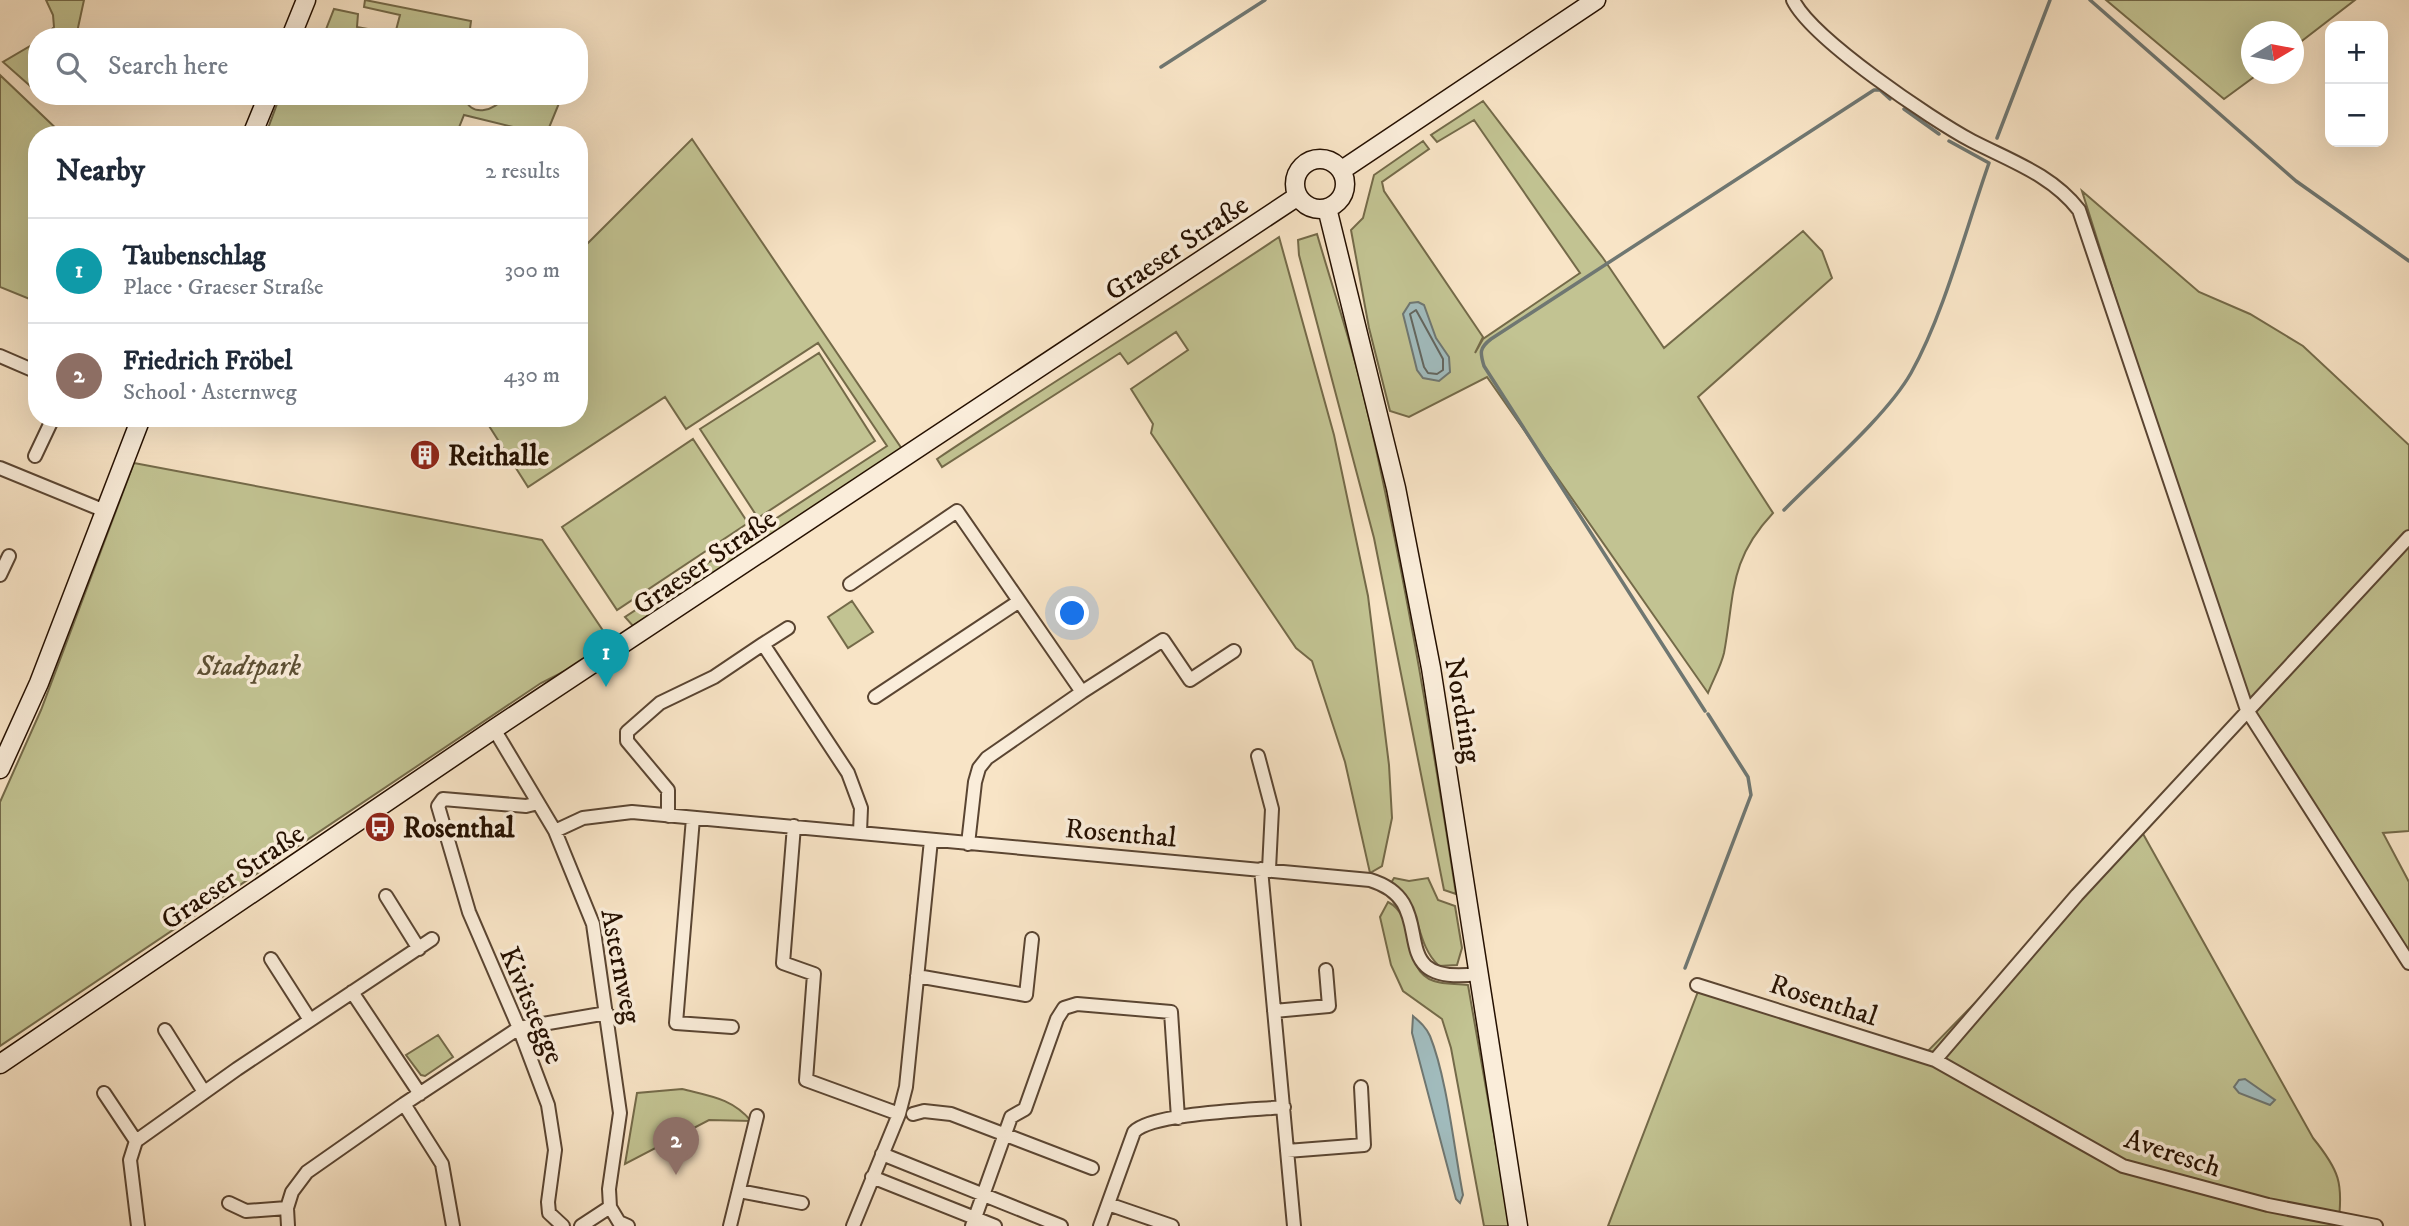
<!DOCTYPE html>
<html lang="en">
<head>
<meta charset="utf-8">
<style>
  body { margin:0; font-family:"IM FELL DW Pica",serif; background:#f6f6f7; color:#1f2937 }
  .controls { position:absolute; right:21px; top:21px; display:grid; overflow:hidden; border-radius:14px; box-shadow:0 7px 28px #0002 }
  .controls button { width:63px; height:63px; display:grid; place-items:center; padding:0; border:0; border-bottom:2px solid #e0e1e3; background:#fff; color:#1f2937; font:35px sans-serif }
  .compass { position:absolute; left:2241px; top:21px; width:63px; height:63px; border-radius:50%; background:#fff; box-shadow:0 7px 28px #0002; rotate:80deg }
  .you { position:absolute; left:1073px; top:614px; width:24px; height:24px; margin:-18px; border:5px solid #fff; border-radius:50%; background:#1a73e8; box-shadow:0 0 0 10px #1a73e833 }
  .badge { display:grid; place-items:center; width:46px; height:46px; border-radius:50%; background:#d93025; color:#fff; font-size:23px; font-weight:700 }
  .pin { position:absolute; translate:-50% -58px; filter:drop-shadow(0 2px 4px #0008) }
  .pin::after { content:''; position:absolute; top:37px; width:24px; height:21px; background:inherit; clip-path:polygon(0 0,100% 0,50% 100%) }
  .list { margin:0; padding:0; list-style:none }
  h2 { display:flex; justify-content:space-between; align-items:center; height:91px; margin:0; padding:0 28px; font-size:30px }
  h2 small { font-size:23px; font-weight:400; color:#747a83 }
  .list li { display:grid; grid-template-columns:46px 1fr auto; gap:21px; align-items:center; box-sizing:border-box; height:105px; padding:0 28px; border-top:2px solid #e0e1e3 }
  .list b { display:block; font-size:26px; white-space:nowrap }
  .list p { margin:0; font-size:23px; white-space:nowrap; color:#747a83 }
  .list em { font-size:23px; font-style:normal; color:#747a83 }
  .icon { flex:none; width:38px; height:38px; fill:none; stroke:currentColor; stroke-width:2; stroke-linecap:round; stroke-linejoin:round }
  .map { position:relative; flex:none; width:2409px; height:1226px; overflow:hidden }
  .search { position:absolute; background:#fff; box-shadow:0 7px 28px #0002; left:28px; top:28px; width:560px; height:77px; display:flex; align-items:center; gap:18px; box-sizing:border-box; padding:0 24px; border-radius:28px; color:#747a83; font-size:26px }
  .panel { position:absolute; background:#fff; box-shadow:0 7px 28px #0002; left:28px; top:126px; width:560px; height:301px; border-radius:28px }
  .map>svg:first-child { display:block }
</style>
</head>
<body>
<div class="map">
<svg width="2409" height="1226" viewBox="0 0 2409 1226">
  <rect width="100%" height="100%" fill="#f8e4c6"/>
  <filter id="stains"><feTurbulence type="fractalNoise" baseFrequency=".00286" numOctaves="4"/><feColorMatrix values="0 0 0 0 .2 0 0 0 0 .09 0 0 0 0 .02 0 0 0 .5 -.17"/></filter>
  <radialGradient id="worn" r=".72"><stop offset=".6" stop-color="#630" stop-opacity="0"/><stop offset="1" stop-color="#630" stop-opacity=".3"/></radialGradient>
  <path fill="#c2c392" stroke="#746a49" stroke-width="2" d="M46 0H84L76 37H44L54 27 53 15Z
    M365 0 471 21 470 29 491 35 323 37 334 9 358 14 357 27 395 34 400 15 364 7Z
    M2106 0H2355L2294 47V32H2252V74H2258L2224 99Z
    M37 42V92L3 62Z
    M0 75 63 135H37V302L0 287Z
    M280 96H465C468 118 496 112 504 96H562L546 135 464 115 456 135H275L267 131Z
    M1483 101 1603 258 1664 348 1803 231 1822 251 1832 278 1698 397 1773 513C1728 561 1735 594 1724 653 1721 666 1713 680 1708 693L1487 377 1409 417 1390 411 1369 328 1351 230 1363 218 1374 175 1423 141 1429 149 1382 182 1384 191 1483 337 1475 353 1483 339 1580 273 1474 120 1437 142 1431 135Z
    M692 139 902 449 633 626 625 617 887 446 818 343 686 429 665 397 528 487 484 418H579V252Z
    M2082 191 2199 292 2250 314 2303 346 2409 445V831L2383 833 2409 882V954L2244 707Z
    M1317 234C1332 286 1350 339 1363 392 1402 558 1430 725 1456 894L1444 890 1374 538 1299 255 1298 240Z
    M1279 237 1334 435 1368 596 1389 765 1392 818 1382 866 1370 873 1345 762 1312 661 1296 648 1151 433 1153 424 1131 389 1188 350 1176 332 1128 364 1120 353 942 467 937 459C1050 383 1166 313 1279 237Z
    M819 353 875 441 758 518 700 429Z
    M693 439 748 523 617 610 562 527Z
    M134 463 542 540 610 641 569 669 541 683 0 1046V802L41 710Z
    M852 601 873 632 848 648 828 617Z
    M2142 832 2313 1138C2339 1170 2344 1183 2338 1226H1608L1699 989 1926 1053Z
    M1394 878 1409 881 1428 878 1438 900 1455 906 1462 948 1457 965 1439 966C1413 942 1423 902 1391 883Z
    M1388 902C1419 917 1400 970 1434 981 1445 985 1457 983 1468 985L1510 1226H1484L1451 1048 1442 1019 1403 991 1391 965 1380 917Z
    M438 1035 453 1057 425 1076 421 1075 406 1055Z
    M682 1089C709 1096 732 1098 751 1121L709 1120 625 1164 637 1093Z"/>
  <path fill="#a1bcbe" stroke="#6f7772" stroke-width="2" d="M1418 302 1424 305 1436 338 1449 357 1450 372 1439 381 1423 378 1417 370 1403 314 1410 303Z
    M1413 1016C1420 1022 1426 1027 1430 1036 1447 1078 1454 1149 1463 1195L1460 1203 1456 1199 1412 1033Z
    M2245 1079 2275 1100 2270 1105 2239 1093 2234 1087 2239 1080Z"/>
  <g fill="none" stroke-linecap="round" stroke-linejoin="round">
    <path stroke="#63665f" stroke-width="2" d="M1416 310 1443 359V370L1437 374 1428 373 1424 367 1410 314Z"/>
    <path stroke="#6f7772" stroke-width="3.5" d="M2090 0 2296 181 2409 261
      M1161 67 1265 0
      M1904 109 1939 134
      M1997 138 2050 0
      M1784 510C1820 473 1886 417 1911 373 1944 314 1966 228 1989 163L1949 141
      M1705 711 1484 366C1480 353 1479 348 1491 339L1874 90H1880L1890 99
      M1685 968 1751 795 1748 777 1708 714"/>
    <g stroke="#5a4532" stroke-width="16">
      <path id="minor" d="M1793 0C1812 39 1931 119 1972 141 2011 161 2052 175 2079 210L2247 710 2409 963
        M0 356 37 372
        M35 456 53 418
        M0 468 105 511
        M0 575 9 556
        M850 584 957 511 1082 692 987 758 979 768 975 782 968 844
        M763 644 788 628
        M1082 692 1163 640 1190 680 1234 651
        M875 697 1018 602
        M494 729 555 831 593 924 620 1113 609 1189 610 1207 619 1222 628 1226
        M1258 756 1272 809 1269 869
        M538 803 526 806 443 799 438 806 469 912 519 1028 548 1105 555 1150 548 1202 549 1213 563 1226
        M668 816V790L627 741V732L660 703 714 677 763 644 848 773 861 808 860 832
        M693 818 676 1023 732 1027
        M794 826 783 963 814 974 806 1080 899 1114
        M555 831 583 818 632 812 1370 880C1447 903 1375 987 1478 974
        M1261 869 1294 1226
        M386 896 419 949
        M271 959 310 1020
        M917 976 1026 995 1032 939
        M1697 985 1935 1060 2123 1166 2268 1205 2376 1226
        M352 992 420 1094
        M1274 1011 1329 1006 1326 970
        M165 1030 204 1092
        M1935 1060 2077 895 2409 537
        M104 1093 136 1141
        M404 1104 442 1164 453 1226
        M913 1114 924 1111 951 1114 1092 1168
        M1287 1151 1364 1145 1361 1087
        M882 1154 1061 1226
        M872 1177 995 1226
        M739 1191 802 1203
        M229 1203 246 1211 287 1208
        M1108 1204 1172 1226
        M138 1226 130 1160 136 1141 237 1069 432 939
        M288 1226 287 1208 292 1192 307 1172 404 1104 519 1028 607 1013
        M581 1226 610 1207
        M730 1226 757 1116
        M853 1226 899 1114 906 1087 931 840
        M972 1226 1011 1117 1025 1109 1057 1019 1064 1008 1077 1004 1171 1012 1178 1118
        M1100 1226 1134 1132C1151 1113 1254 1110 1284 1107"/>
    </g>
    <g stroke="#251000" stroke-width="21">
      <path id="secondary" d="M291 37 306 0
        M252 135 268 96
        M1295 184a25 25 0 1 1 50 0a25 25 0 1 1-50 0Z
        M1342 170 1596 0
        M1327 208 1396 488 1431 668 1518 1226
        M0 769 39 683 141 418
        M0 1064 494 729 1298 196"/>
    </g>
    <use href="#minor" stroke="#faedda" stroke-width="12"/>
    <use href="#secondary" stroke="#faedda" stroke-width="18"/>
  </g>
  <defs>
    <g id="building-disc" transform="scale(1.575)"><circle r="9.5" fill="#8f2418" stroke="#faedda"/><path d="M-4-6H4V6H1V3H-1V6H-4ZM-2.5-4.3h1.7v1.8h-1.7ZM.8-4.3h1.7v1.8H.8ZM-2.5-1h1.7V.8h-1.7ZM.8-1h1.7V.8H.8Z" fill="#fff"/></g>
    <g id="bus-disc" transform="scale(1.575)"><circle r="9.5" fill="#8f2418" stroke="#faedda"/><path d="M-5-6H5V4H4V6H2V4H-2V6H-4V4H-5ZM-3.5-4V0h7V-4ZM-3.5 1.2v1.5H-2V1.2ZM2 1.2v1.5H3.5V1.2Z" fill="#fff"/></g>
  </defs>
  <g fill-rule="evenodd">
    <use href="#building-disc" x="425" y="455"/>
    <use href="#bus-disc" x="380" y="827"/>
  </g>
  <g text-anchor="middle" stroke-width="7" stroke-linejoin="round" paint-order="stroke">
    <g font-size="28" fill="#251000" stroke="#faedda">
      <text transform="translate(1176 247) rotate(-34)" y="10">Graeser Straße</text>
      <text transform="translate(704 561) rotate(-34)" y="10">Graeser Straße</text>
      <text transform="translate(1464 710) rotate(80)" y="10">Nordring</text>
      <text transform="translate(1121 832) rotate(5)" y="10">Rosenthal</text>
      <text transform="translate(232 876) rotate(-34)" y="10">Graeser Straße</text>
      <text transform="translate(622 966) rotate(79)" y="10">Asternweg</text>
      <text transform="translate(1824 999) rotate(18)" y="10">Rosenthal</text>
      <text transform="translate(533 1005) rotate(67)" y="10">Kivitstegge</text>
      <text transform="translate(2173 1152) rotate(18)" y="10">Averesch</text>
    </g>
    <g font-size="28" font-weight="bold" fill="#251000" stroke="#faedda" text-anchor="start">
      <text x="448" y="465">Reithalle</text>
      <text x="403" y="837">Rosenthal</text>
    </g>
    <g font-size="28" font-style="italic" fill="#5c4f33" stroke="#faedda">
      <text x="249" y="675">Stadtpark</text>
    </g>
  </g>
  <rect width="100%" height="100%" filter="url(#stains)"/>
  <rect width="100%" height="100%" fill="url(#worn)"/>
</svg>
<div class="controls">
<button>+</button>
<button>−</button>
</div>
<svg class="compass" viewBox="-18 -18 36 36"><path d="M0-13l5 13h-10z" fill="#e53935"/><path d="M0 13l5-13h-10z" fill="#747a83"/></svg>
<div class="you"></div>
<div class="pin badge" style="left:606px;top:687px;background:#0f9aa8">1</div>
<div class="pin badge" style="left:676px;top:1175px;background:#8d6e63">2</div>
<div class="search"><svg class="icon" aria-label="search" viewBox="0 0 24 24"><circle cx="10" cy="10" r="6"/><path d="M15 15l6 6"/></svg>Search here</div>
<section class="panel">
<h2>Nearby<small>2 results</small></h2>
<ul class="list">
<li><span class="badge" style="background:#0f9aa8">1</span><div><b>Taubenschlag</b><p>Place · Graeser Straße</p></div><em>300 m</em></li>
<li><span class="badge" style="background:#8d6e63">2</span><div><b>Friedrich Fröbel</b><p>School · Asternweg</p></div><em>430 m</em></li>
</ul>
</section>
</div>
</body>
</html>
